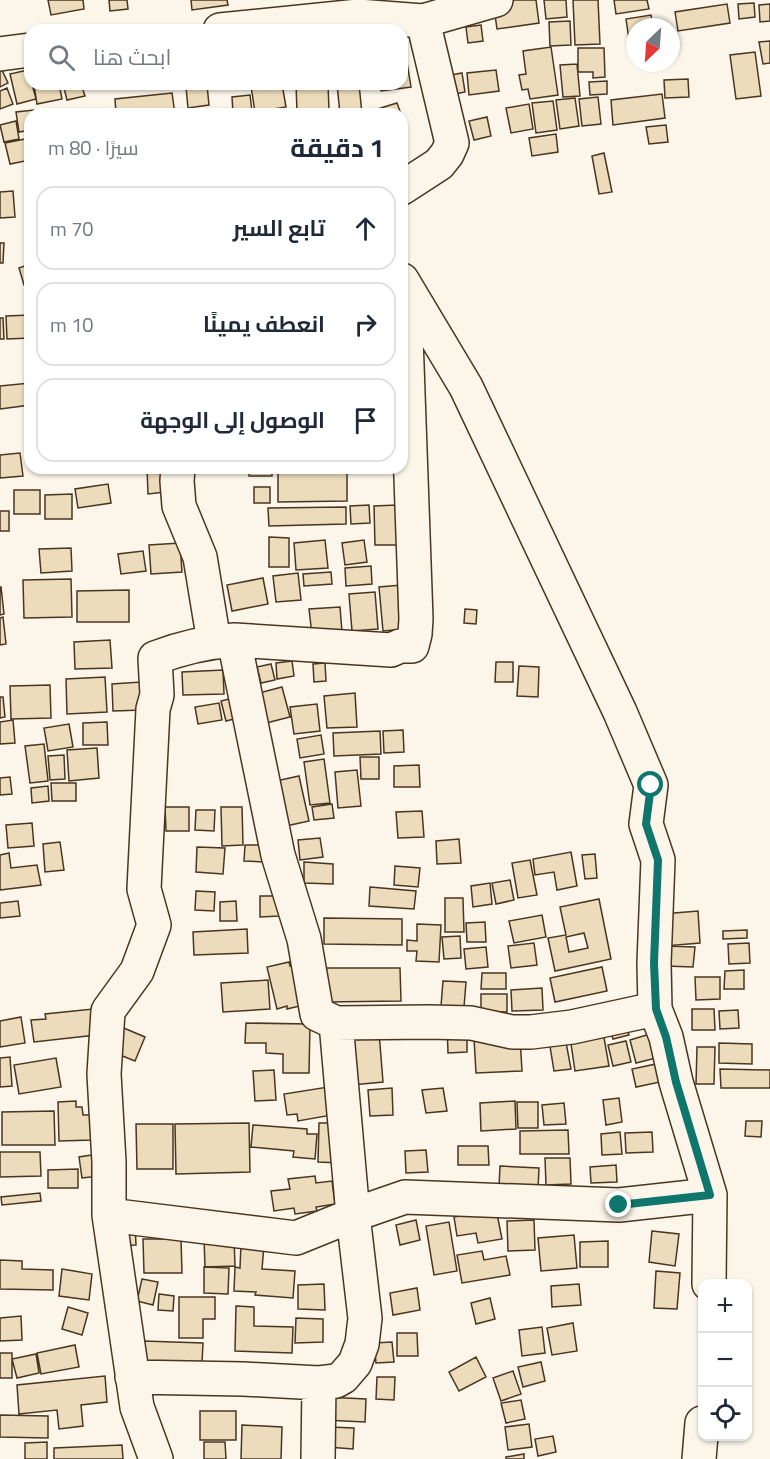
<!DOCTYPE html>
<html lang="ar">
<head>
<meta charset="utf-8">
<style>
  body { margin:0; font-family:Georgia,Cairo,serif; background:#f6f6f7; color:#1f2937; direction:rtl }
  .controls { position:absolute; right:18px; bottom:18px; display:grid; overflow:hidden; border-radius:12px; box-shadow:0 2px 4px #0004 }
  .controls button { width:54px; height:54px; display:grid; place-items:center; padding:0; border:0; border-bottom:2px solid #e0e1e3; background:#fff; color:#1f2937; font:30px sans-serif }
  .compass { position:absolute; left:626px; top:18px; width:54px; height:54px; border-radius:50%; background:#fff; box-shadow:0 2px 4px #0004; rotate:205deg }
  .stop { position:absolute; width:18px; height:18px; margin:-14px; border:4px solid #0f766e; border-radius:50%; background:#fff }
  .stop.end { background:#0f766e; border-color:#fff; box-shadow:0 2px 6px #0008 }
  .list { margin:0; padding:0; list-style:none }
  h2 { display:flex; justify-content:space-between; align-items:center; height:78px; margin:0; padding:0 24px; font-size:26px }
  h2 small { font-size:20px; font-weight:400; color:#747a83 }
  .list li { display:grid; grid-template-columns:39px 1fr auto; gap:18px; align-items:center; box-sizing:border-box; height:84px; margin:0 12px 12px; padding:0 12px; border:2px solid #e0e1e3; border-radius:18px }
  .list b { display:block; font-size:22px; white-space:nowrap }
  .list em { font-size:20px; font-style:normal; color:#747a83 }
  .icon { flex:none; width:33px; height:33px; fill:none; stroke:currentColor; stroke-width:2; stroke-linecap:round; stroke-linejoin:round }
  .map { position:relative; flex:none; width:770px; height:1459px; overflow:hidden; direction:ltr }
  .search { position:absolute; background:#fff; box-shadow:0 2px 4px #0004; left:24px; top:24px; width:384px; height:66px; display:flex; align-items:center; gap:15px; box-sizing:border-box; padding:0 21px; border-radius:18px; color:#747a83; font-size:22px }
  .panel { position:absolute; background:#fff; box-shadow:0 2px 4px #0004; left:24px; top:108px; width:384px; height:366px; border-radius:18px; direction:rtl }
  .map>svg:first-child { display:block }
</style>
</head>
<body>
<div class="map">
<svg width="770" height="1459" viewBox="0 0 770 1459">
  <rect width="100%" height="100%" fill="#fbf6e9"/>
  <path fill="#ecdcbc" stroke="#4a3520" stroke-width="1.5" fill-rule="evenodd" d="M48 0H83L84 9 51 15Z
    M109 0H127L128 9 110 11Z
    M191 0H227L228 5 192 10Z
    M501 0H536L539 23 497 29 493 1Z
    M544 0H566L567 17 546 19Z
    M573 0H598L600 44 575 45Z
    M614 0H647L649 9 616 14Z
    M754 3 755 17 739 19 738 4Z
    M727 4 730 23 678 31 675 12Z
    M770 4V21L760 22 759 5Z
    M651 15 653 27H635V52L631 53 626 19Z
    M570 21 571 45 550 46 549 22Z
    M481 25 483 41 468 43 466 27Z
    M402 32 411 87 381 91 380 84H402Z
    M770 41V63L763 64 759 42Z
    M551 47 558 95 530 99 528 89 522 90 519 75 526 74 523 51Z
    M578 48H604L605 77 593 78V72H578Z
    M755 52 761 96 736 99 730 55Z
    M577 64 580 96 563 97 560 65Z
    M0 66 8 83 0 87Z
    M28 70 30 84H32L36 99 17 104 10 74Z
    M496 70 499 91 469 95 467 73Z
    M462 73 465 92 450 95 446 76Z
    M688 79 689 97 665 98 664 80Z
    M607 81V94L590 95 589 82Z
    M59 84 62 99 37 104 34 85Z
    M63 84H81L85 96 67 100Z
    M266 84H282L286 107 255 112 251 86Z
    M296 84H328L329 110 297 111Z
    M337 84H359L362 114H340Z
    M207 85 209 105 188 108 186 87Z
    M7 88 13 104 0 109V91Z
    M172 93 175 114H116L115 99Z
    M662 94 665 118 613 125 611 100Z
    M250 95 252 111 233 113 232 97Z
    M598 97 601 124 582 126 579 99Z
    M575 98 579 126 560 129 556 100Z
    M553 101 557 130 536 133 532 103Z
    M397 103 401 114H373L371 111Z
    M529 104 533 129 511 133 506 108Z
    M34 110V114H30V130L19 132 16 112Z
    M487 117 491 136 474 140 469 121Z
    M16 121 19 139 4 142 0 125Z
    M666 125 668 142 649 144 646 127Z
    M556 134 558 152 532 156 529 138Z
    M30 138V160L10 164 5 143Z
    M604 153 612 192 599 194 592 156Z
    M13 191 15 217 0 218V192Z
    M0 243H4L3 263H0Z
    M30 264V284L24 285 19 268Z
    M30 315V338L7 339 6 316Z
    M0 318H3L4 339H0Z
    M30 383V405L0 409V386Z
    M20 453 23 476 0 478V455Z
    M147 468H164L165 492 148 494Z
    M249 468H272V476H249Z
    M278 468H347V501L278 502Z
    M108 484 111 503 78 508 75 489Z
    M254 487H270V503H254Z
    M14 490H40V514H14Z
    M72 494V519H45V495Z
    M369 505 370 523 351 524 350 506Z
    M397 505V545H375L374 506Z
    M346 507V524L269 526 268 508Z
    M0 511H9V531H0Z
    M269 537 289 538V567H269Z
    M325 540 328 568 296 570 294 543Z
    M364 540 367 562 345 565 342 543Z
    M180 543 182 572 151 574 149 545Z
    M71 548 72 571 41 573 39 549Z
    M143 551 146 571 121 574 118 554Z
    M371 566 372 584 346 586 345 568Z
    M331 572 332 584 304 586 303 574Z
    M298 573 301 600 276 602 273 576Z
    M263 578 268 604 232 611 227 585Z
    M71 579 72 617 24 618 23 580Z
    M402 585 405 629 383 631 379 587Z
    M0 587H1L4 614 0 615Z
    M129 590V622H77V591Z
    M375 592 378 629 352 631 349 594Z
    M340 607 342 632 312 635 309 609Z
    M465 609 477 610 476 624 464 623Z
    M3 617 6 644 0 645V618Z
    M110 640 112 668 75 669 74 642Z
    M292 661 294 676 277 679 276 663Z
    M496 662H513V682H495Z
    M325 663 326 681 314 682 313 664Z
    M271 664 275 680 261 683 257 667Z
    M519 666 539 667 538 697 517 696Z
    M223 670 224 694 183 695 182 672Z
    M105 677 107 712 67 714 66 679Z
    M141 682 143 710 113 711 112 684Z
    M50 685 51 718 11 719 10 686Z
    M282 687 290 717 266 723 259 693Z
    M355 693 357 727 327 728 324 696Z
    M0 697H3L5 717 0 718Z
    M237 697 242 717 226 721 221 701Z
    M219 703 222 720 198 724 195 707Z
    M317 704 320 731 294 734 290 707Z
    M13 720 15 743 0 744V722Z
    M107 722 108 745H83V723Z
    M69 724 73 747 48 751 44 728Z
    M403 730 404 752 384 753 383 731Z
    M380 731 381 754 334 756 333 733Z
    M321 735 324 754 300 758 297 739Z
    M44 744 48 781 30 783 25 746Z
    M97 748 99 778 69 781 67 750Z
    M64 755 65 779 50 780 48 756Z
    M360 757H379V779H361Z
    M324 759 330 803 310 805 304 762Z
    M419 765 420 787H394V766Z
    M357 770 361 806 338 808 335 772Z
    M299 776 309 821 286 826 276 781Z
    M10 777 12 794 0 795V778Z
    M51 783H76V801H52Z
    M48 786 49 801 32 803 31 788Z
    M332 804 334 818 314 820 312 807Z
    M165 807H189V831H166Z
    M221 807H242L243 845 222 846Z
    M196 810H215L214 831 195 830Z
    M422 811 424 837 398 838 396 812Z
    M32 823 34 846 8 848 6 825Z
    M320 838 323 857 300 860 298 840Z
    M459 839 461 863 437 864 436 841Z
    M60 842 64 870 45 872 43 844Z
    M245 845H266V862L244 861Z
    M197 847 225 848 223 874 196 872Z
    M571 852 577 886 557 890 554 872 535 875 533 859Z
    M9 853 11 868 37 865 41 885 0 890V855Z
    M595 854 597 878 585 879 582 855Z
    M530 860 537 895 518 898 512 863Z
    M304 862 333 864V884L304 883Z
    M395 866 420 868 418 887 394 885Z
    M510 880 514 900 496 904 492 883Z
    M490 883 492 904 473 907 471 886Z
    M370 887 416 891 414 909 369 906Z
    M196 891 215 892 214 911 195 910Z
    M260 896H278L279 916 260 917Z
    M445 898H463L464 932H445Z
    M599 899 611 959 555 971 548 938 566 935 560 907ZM584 933 588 948 569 952 566 937Z
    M18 901 20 916 0 918V903Z
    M236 901 237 921H220V902Z
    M698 911 700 943 665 946 662 914Z
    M542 915 546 937 514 943 509 921Z
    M324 918 402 919V945L324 944Z
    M485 922 486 942H467L466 923Z
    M417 924 441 925 439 962 416 961 417 951H407V940L417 941Z
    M247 929 248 953 194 955 193 932Z
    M747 930V938L723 939V931Z
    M460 936 461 958 444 959 442 937Z
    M534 943 537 965 511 968 508 946Z
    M749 943 750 963 729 964 728 944Z
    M667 946 695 947 693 967 666 966Z
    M486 947 488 967 466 969 464 949Z
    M289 962 290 966 298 964 308 1004 287 1009V1006L277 1009 267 967Z
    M602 967 607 991 555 1002 550 978Z
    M322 968H400L401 1001 323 1002Z
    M744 970V989H724L725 971Z
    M482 973H506V989H481Z
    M695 977H720V999L696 1000Z
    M268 980 270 1009 223 1012 221 983Z
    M443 981 466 982 464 1007 441 1006Z
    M542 988 543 1010 512 1011 511 990Z
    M481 994H507V1012L481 1011Z
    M93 1009 96 1035 34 1042 31 1020 46 1019 45 1014Z
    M692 1009H714L715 1030H692Z
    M738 1010 739 1028 720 1029 719 1011Z
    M21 1017 25 1043 0 1047V1021Z
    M625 1021 629 1035 613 1039 609 1026Z
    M246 1023 310 1024 309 1073H283V1054L266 1053V1043H245Z
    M447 1025H467V1052L448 1053Z
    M119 1026 145 1037 135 1061 110 1051Z
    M379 1032 383 1082 352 1085 347 1035Z
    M603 1032 609 1066 575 1071 570 1037Z
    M650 1034 656 1058 636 1063 630 1040Z
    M520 1037 522 1071 476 1073 474 1038Z
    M565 1037 571 1069 554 1071 549 1040Z
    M626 1041 631 1062 613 1066 608 1045Z
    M719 1043 752 1044V1064L719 1063Z
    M697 1047H715L714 1084H696Z
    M10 1057 12 1086 0 1087V1058Z
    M56 1058 61 1087 19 1094 14 1065Z
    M656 1064 660 1082 636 1087 632 1069Z
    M720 1069 770 1070V1088H721Z
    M274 1070 276 1100 255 1101 253 1071Z
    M328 1087 332 1115 298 1121 297 1114 287 1115 284 1094Z
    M392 1088 393 1115 370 1116 368 1090Z
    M443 1088 447 1111 426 1113 422 1090Z
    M619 1098 622 1122 606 1125 603 1100Z
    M76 1101V1107H82L83 1115H92L93 1140 59 1141 58 1102Z
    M515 1101 516 1129 481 1131 480 1103Z
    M517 1102H538V1128H518Z
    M564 1103 566 1124 544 1125 542 1105Z
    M54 1111 55 1145H2V1112Z
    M746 1121H762L761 1137 745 1136Z
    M249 1123 250 1172 176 1174 175 1124Z
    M319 1123H342L341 1163 318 1162Z
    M136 1124H173V1169H137Z
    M253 1125 307 1129V1134H317L315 1159 293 1157 294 1151 251 1147Z
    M568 1130 569 1154H520V1131Z
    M620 1132 622 1154 602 1155 601 1134Z
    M652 1132 653 1152 626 1153 625 1133Z
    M458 1146H488L489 1165H458Z
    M426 1150 428 1172 406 1173 405 1151Z
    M0 1152H40L41 1176 0 1177Z
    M98 1154 100 1176 82 1178 79 1157Z
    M545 1158H570L571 1184 546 1185Z
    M616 1165 617 1182 591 1183 590 1167Z
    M500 1166 539 1168 538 1189 499 1187Z
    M78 1169V1188H48V1170Z
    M315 1176 316 1183 332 1181 335 1204 316 1207 317 1211 295 1214 294 1208 274 1211 271 1191 290 1189 288 1179Z
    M40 1193 41 1201 2 1205 1 1197Z
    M496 1209 502 1239 478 1243 476 1233 457 1236 454 1217Z
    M416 1220 420 1240 400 1245 396 1225Z
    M534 1220 535 1250 508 1251 507 1221Z
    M135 1222 136 1245 118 1246Z
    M449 1222 457 1271 434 1275 426 1226Z
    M652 1231 679 1234 675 1266 649 1262Z
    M574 1235 577 1268 541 1271 538 1238Z
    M234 1237 235 1266 205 1267 204 1238Z
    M143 1239H181L182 1273H144Z
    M608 1241V1267H580V1242Z
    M241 1244 264 1245 262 1269 295 1271 293 1298 255 1295 256 1292 234 1291 235 1267 240 1268Z
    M482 1251 484 1260 506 1256 510 1275 462 1283 457 1255Z
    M0 1260 22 1261V1269L53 1270V1290L0 1289Z
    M204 1267 229 1268 228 1294 204 1293Z
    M62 1269 92 1274 89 1300 59 1296Z
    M656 1271 680 1273 677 1309 654 1308Z
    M142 1279 158 1282 153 1305 137 1301Z
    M324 1284 325 1310 298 1309V1285Z
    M579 1284 581 1305 552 1307 551 1286Z
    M417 1288 420 1310 393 1315 390 1293Z
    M159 1294 174 1296 173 1311 158 1310Z
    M179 1297H215V1319H203V1338H179Z
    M490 1298 495 1319 476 1324 471 1303Z
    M236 1306 254 1307V1326L293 1327 292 1353 235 1351Z
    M68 1307 88 1313 82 1335 62 1329Z
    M21 1316 22 1340 0 1341V1318Z
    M296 1318 323 1319V1342L295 1343Z
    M573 1323 577 1351 552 1355 547 1328Z
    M542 1327 545 1353 522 1356 519 1330Z
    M397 1333H417L418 1356H397Z
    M143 1341 203 1343 202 1363 142 1361Z
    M392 1342 394 1362 376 1363 374 1343Z
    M75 1345 79 1367 41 1374 37 1353Z
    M0 1353H12V1378H0Z
    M36 1354 39 1373 17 1378 12 1359Z
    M476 1357 486 1377 459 1391 449 1372Z
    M541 1362 545 1381 523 1387 518 1367Z
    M513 1371 521 1394 501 1401 493 1378Z
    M105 1376 107 1402 81 1405 83 1426 59 1429 57 1410 19 1414 17 1385Z
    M377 1377H395L394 1400 376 1399Z
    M325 1397 366 1399 365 1422 324 1420Z
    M521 1400 525 1419 506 1423 501 1403Z
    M200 1411H236V1440H200Z
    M0 1415 48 1416V1438L0 1437Z
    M529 1424 532 1447 508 1450 505 1427Z
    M242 1425 282 1427 281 1459H241Z
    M330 1427 354 1428 353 1449 328 1447Z
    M553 1436 556 1452 538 1456 535 1439Z
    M47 1442V1459H25V1443Z
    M204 1442H225L226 1459H204Z
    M122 1445 123 1459H54V1448Z
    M524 1454V1459H506V1457Z"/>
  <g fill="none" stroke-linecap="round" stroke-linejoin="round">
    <g stroke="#4a3520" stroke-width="36">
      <path id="minor" d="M220 30 358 16 423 21 496 0
        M0 54 30 50
        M402 188 439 164 447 154 452 143 423 21
        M402 280 466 387 620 712 651 785 646 824 658 860 654 963 655 1009 666 1037 676 1082 710 1195 709 1284
        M178 468 177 481 179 506 200 557 214 642
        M234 640 278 855 304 939 317 1014 336 1023 429 1022 471 1023 512 1032H531L572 1027 655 1009
        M109 1215 296 1238 353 1215 405 1197 619 1205 710 1195
        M132 1377 243 1379 319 1383 336 1381 343 1377 355 1363 362 1344 365 1318 353 1215 336 1023
        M156 1459 137 1407 109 1215V1162L104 1074 108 1011 137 971 154 925 144 889 153 709 157 695 155 658C181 648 207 642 234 640L391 650 400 646H412L415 634 416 619 406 337 402 313
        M318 1459 319 1383
        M699 1459 702 1423"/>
    </g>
    <use href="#minor" stroke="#fbf6e9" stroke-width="33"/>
  </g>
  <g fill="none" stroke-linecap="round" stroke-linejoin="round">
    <path stroke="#0f766e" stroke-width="8" d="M619 1205 710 1195 676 1082 666 1037 656 1009 654 963 658 860 646 824 651 785"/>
  </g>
</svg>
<div class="controls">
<button>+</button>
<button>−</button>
<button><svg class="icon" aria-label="locate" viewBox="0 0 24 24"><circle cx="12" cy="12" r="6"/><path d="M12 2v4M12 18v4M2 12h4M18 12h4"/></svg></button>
</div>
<svg class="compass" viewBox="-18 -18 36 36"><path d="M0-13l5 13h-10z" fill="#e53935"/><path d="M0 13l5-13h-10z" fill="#747a83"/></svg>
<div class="stop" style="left:651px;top:785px"></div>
<div class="stop end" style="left:619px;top:1205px"></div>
<div class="search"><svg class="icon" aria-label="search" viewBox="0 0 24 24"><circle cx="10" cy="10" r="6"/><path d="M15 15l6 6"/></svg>ابحث هنا</div>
<section class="panel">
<h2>1 دقيقة<small>سيرًا · 80 m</small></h2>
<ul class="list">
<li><svg class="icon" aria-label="ahead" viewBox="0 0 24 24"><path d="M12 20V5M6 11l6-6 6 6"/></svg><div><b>تابع السير</b></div><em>70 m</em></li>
<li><svg class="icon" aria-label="right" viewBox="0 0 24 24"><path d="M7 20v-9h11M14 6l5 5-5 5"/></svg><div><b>انعطف يمينًا</b></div><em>10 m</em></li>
<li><svg class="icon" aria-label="arrive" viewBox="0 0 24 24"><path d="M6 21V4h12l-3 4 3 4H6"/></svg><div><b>الوصول إلى الوجهة</b></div></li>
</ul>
</section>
</div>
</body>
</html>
